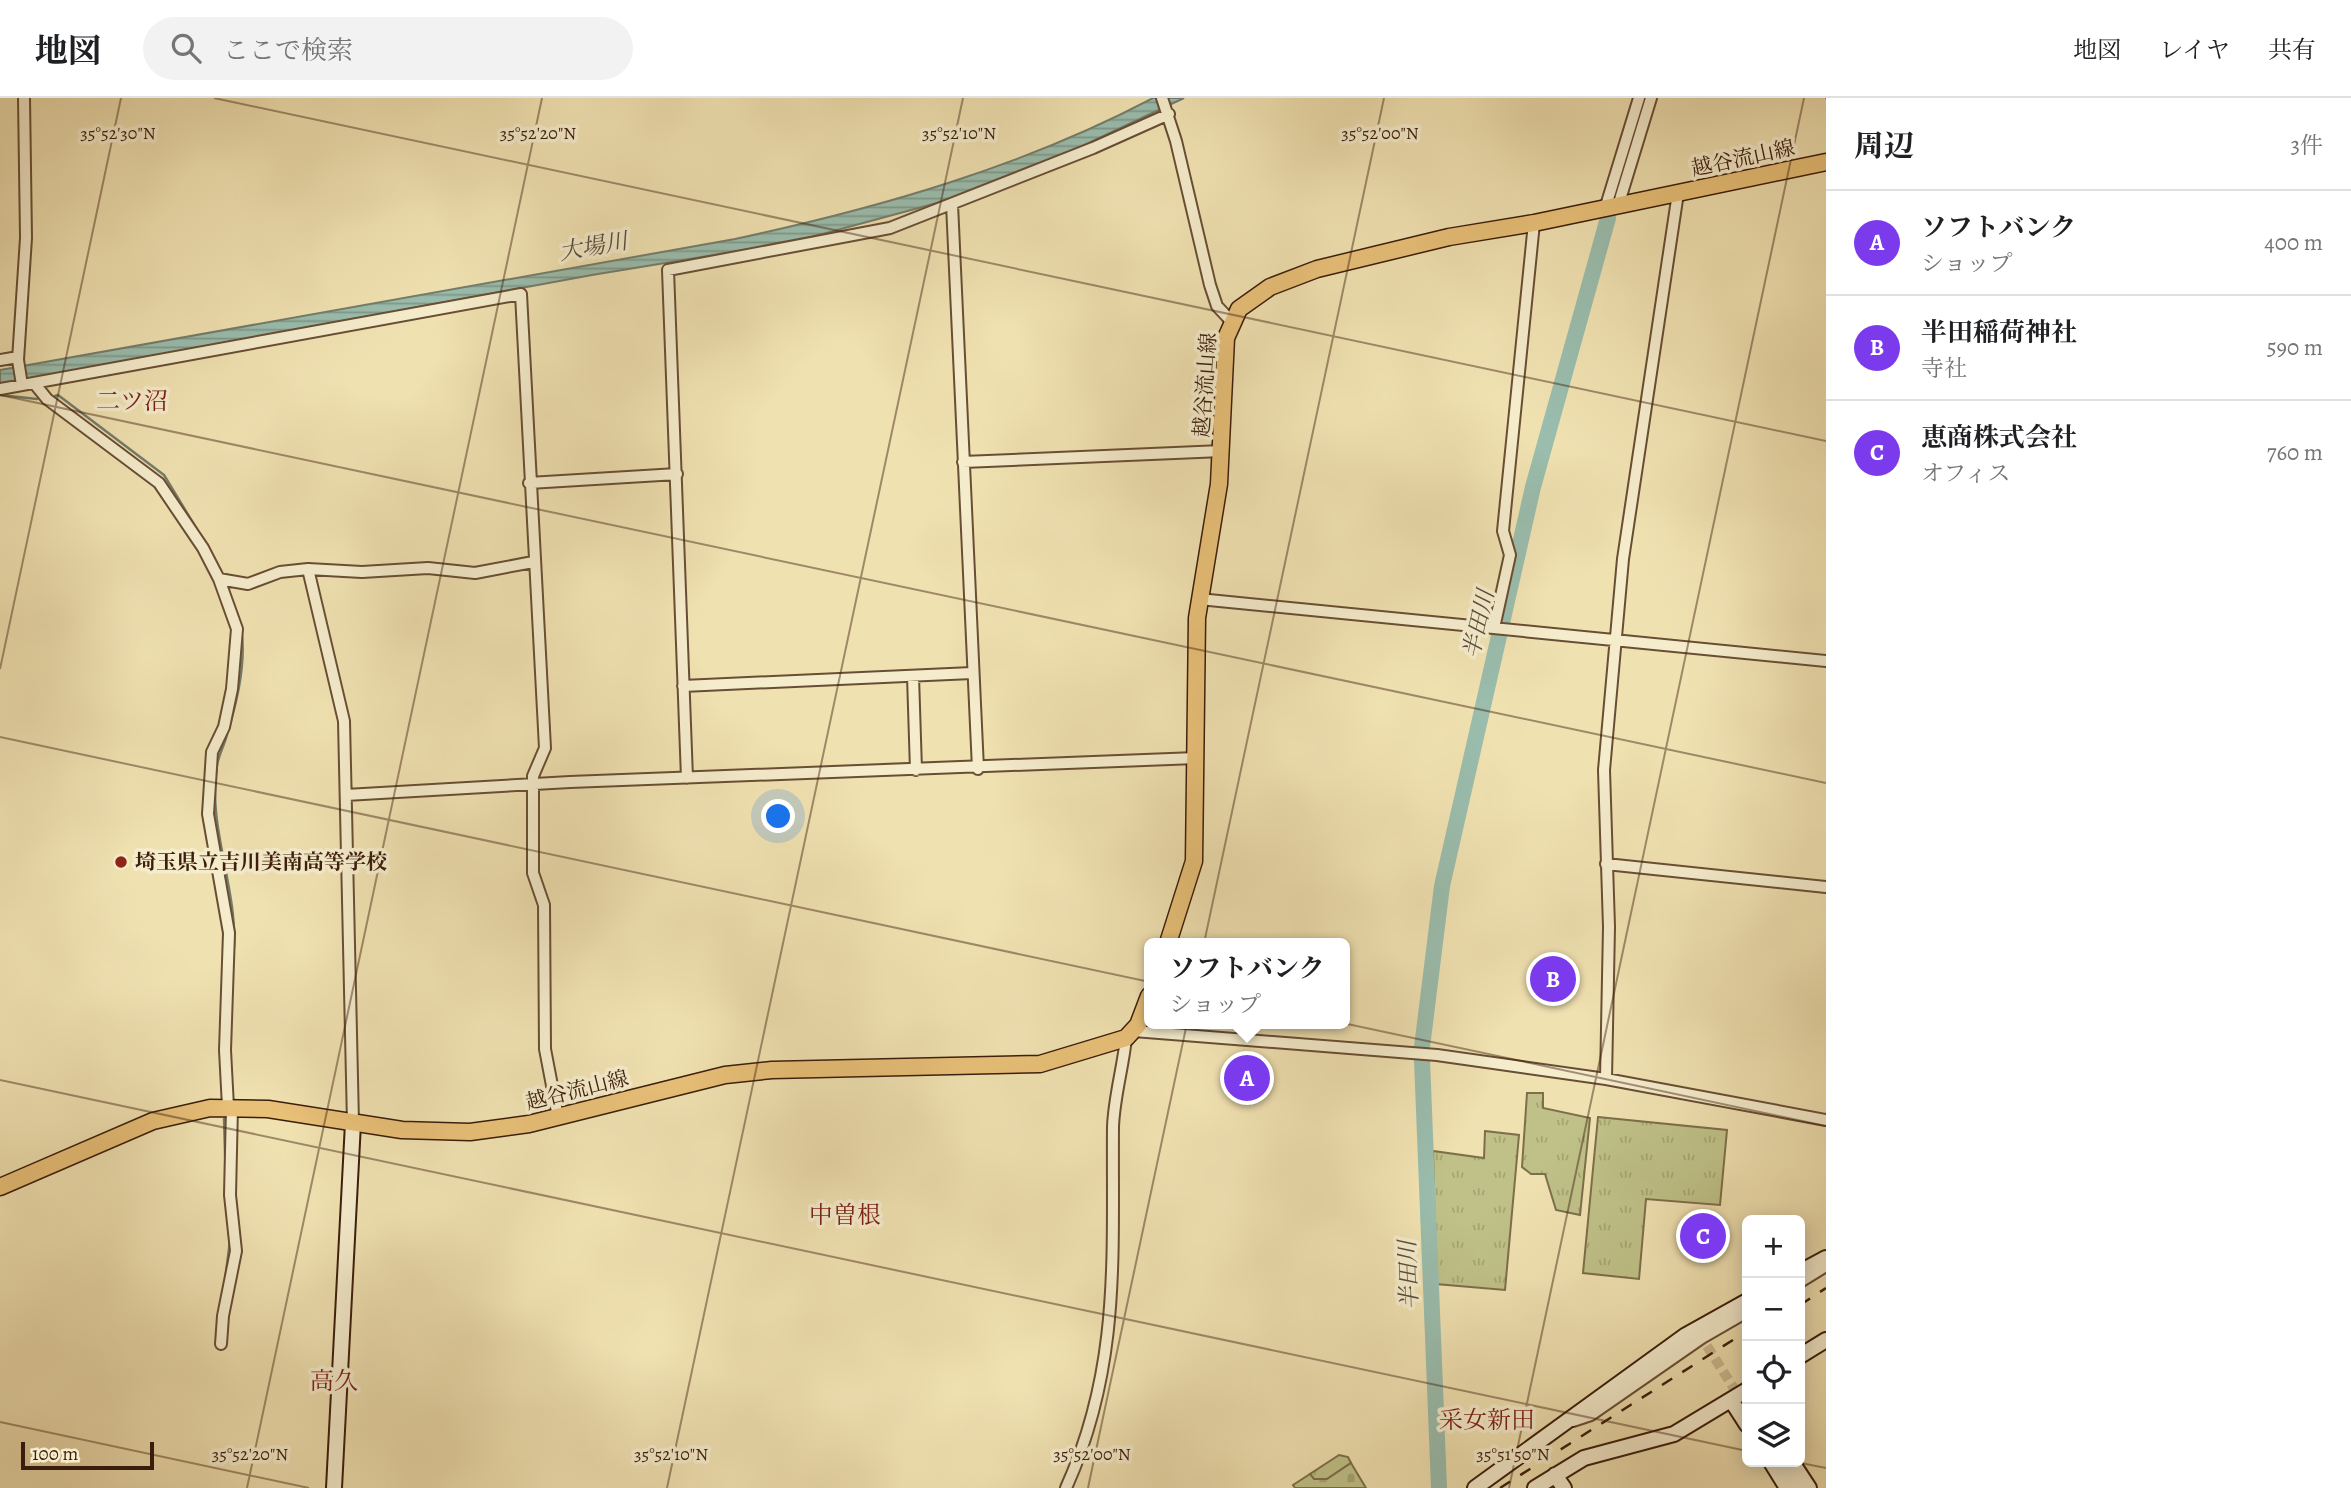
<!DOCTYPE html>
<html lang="ja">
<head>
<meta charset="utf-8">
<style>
  body { margin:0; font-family:Alegreya,"Noto Serif JP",serif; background:#f2f2f2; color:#202124 }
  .controls { position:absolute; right:21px; bottom:21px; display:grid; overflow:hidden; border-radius:10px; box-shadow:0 4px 18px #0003 }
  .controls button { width:63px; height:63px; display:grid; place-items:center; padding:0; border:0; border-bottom:2px solid #e0e0e0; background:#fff; color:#202124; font:35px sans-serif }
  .scale { position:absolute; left:21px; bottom:18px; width:133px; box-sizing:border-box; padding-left:7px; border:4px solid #3b1d0b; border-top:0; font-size:19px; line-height:24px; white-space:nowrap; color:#3b1d0b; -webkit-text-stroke:5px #f5eccc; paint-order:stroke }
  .you { position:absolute; left:779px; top:719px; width:24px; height:24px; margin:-18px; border:5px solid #fff; border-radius:50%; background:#1a73e8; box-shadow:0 0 0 10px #1a73e833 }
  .badge { display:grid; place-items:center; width:46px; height:46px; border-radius:50%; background:#7c3aed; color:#fff; font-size:23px; font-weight:700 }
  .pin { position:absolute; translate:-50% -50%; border:4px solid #fff; box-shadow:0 2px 7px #0006 }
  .popup { position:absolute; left:1144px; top:840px; width:206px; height:91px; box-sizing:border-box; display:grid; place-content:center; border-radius:10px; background:#fff; filter:drop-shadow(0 2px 5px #0005); font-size:23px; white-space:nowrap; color:#757577 }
  .popup b { font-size:26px; color:#202124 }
  .popup::after { content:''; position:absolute; left:50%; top:100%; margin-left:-14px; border:14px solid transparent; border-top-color:#fff }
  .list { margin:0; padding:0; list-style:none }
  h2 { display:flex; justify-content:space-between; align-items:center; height:91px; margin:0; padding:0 28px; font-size:30px }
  h2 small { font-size:23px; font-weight:400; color:#757577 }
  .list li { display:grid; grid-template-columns:46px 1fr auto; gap:21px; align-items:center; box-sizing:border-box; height:105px; padding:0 28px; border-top:2px solid #e0e0e0 }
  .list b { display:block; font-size:26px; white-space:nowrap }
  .list p { margin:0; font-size:23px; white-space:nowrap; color:#757577 }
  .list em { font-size:23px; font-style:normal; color:#757577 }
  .icon { flex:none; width:38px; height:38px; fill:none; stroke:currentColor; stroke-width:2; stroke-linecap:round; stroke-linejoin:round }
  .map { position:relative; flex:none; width:1826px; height:1390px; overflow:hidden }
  header { display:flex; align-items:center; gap:42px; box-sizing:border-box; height:98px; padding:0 35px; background:#fff; border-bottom:2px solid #e0e0e0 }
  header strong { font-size:33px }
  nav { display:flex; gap:38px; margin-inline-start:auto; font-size:24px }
  .search { width:490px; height:63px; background:#f2f2f2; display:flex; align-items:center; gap:18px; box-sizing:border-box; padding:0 24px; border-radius:38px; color:#757577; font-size:26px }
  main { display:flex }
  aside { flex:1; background:#fff }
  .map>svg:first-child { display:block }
</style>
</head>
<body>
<header>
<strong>地図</strong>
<div class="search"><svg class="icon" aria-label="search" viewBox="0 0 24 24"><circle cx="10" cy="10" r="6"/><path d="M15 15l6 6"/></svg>ここで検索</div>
<nav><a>地図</a><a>レイヤ</a><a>共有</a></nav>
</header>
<main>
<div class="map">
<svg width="1826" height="1390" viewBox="0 0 1826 1390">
  <defs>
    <pattern id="grass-tufts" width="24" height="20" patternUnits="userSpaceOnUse" patternTransform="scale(1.75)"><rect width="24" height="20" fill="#bfc188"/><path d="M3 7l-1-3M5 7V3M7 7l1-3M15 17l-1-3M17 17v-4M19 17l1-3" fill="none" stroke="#a5a574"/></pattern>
    <pattern id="cemetery-stones" width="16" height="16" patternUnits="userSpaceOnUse" patternTransform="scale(1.75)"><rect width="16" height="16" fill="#bfc188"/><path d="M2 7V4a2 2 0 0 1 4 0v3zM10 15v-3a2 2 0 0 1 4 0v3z" fill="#a5a574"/></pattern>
    <pattern id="water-rules" width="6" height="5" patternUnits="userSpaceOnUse" patternTransform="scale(1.75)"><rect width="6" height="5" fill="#9abdad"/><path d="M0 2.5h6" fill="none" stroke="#7f998b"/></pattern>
  </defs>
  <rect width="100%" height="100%" fill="#f0e1b1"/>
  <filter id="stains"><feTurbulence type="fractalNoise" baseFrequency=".00286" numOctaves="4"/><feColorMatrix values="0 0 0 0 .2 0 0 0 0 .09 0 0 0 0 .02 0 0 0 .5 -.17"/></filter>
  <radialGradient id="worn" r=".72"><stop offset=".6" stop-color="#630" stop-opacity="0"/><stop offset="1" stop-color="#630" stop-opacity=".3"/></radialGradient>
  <path fill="url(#grass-tufts)" stroke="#7d6f4a" stroke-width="2" d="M1527 995H1543V1010L1590 1020 1580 1117 1556 1112 1545 1076H1531L1522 1069Z
    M1598 1019 1727 1032 1720 1107 1646 1101 1639 1181 1583 1175Z
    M1485 1033 1519 1037 1505 1192 1436 1186 1433 1053 1484 1060Z
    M1339 1357 1348 1359 1351 1365 1327 1381H1314L1310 1376Z"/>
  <path fill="url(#cemetery-stones)" stroke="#7d6f4a" stroke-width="2" d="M1351 1365 1366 1390H1295L1293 1387 1310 1376 1314 1381H1327Z"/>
  <path fill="url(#water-rules)" stroke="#747d6c" stroke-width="2" d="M1153 0H1184L1025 75 937 105 793 144 592 177 0 286V272L735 141C879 110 1022 69 1153 0Z"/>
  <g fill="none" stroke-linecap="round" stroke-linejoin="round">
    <path stroke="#747d6c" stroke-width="2.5" d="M0 297 37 301
      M55 298 58 297 164 377 198 433
      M234 849C237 788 207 728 217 667 219 656 225 646 227 636 238 601 250 550 237 515
      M230 957V943
      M224 1021 227 1119
      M225 1182 230 1143"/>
    <path stroke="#9abdad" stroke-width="16" d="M1614 99 1645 0
      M1422 949 1442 788 1533 389 1608 120
      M1422 962 1439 1390"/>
    <path stroke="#ccba90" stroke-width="10" stroke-dasharray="10 5" stroke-linecap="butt" d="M1707 1248 1747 1311"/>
    <g stroke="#684e34" stroke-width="14">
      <path id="street" d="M1162 0 1176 43 1210 187 1217 208 1231 223
        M952 106 978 671
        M1618 108 1651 0
        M1605 111 1639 0
        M0 262 18 259
        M34 285 47 301 159 385 203 450 219 481 237 531 232 591 224 629 212 654 208 716 229 835 225 952 228 1009
        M22 287 18 262 26 140 24 0
        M0 291 521 196 545 650 533 678V775L544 807 545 951 558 1019
        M963 364 1222 353
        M529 385 677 376
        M219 481 248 486 280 474 308 471
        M1199 501 1826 563
        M1494 530 1510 457 1503 433 1534 125
        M913 578 916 672
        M683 588 972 575
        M687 680 668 172 890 130 1093 50 1169 16
        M346 697 570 684 1196 660
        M1606 766 1826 789
        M1134 933 1437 957 1606 981 1826 1022
        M1606 981 1609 829 1604 672 1623 461 1678 95
        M353 1025 344 623 308 471 362 474 428 470 475 475 533 464
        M1800 1184 1826 1168
        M221 1246 223 1218 236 1153 230 1097 232 1009
        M1573 1323 1591 1317 1702 1240 1747 1214
        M1781 1364 1798 1390
        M1066 1390C1121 1268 1112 1158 1113 1029 1114 999 1123 970 1126 940"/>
    </g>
    <g stroke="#3b1d0b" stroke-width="18">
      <path id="secondary" d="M1800 1174 1826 1160
        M1800 1258 1826 1242
        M1731 1302 1747 1327
        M1771 1364 1787 1390
        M1792 1364 1809 1390
        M1555 1377 1564 1390
        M334 1390 353 1025
        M1475 1390 1686 1237 1747 1203
        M1535 1390 1584 1360 1674 1336 1747 1292"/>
    </g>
    <g stroke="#3b1d0b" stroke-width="19">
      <path id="primary" d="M1168 845 1194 763 1197 520 1219 386 1226 240 1239 211 1270 189 1317 171 1449 139 1534 125 1826 64
        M0 1089 153 1023 210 1010 268 1011 402 1032 470 1034 529 1026 725 977 772 972 1040 966 1126 940 1138 927 1149 898"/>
    </g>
    <use href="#street" stroke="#f5eccc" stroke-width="10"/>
    <use href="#secondary" stroke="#f5eccc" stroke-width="14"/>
    <use href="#primary" stroke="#e8c078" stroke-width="16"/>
    <path stroke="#3b1d0b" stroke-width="2.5" stroke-dasharray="12 12" stroke-linecap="butt" d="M1800 1207 1826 1190
      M1500 1390 1747 1233"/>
  </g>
  <path fill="none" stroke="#3b1d0b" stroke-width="2" stroke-opacity="0.45" d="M214 0 1826 343M1825 0H1826M0 297 1826 685M0 571 121 0M0 639 1826 1028M0 982 1747 1353M0 1324 309 1390M1796 1364 1826 1370M247 1390 542 0M667 1390 963 0M1088 1390 1384 0M1509 1390 1804 0"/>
  <circle fill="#8f2418" stroke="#f5eccc" stroke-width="2.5" cx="121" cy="764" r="7"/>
  <g text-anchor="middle" stroke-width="7" stroke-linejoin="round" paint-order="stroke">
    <g font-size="21" fill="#3b1d0b" stroke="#f5eccc">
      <text transform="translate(1743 60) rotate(-12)" y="7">越谷流山線</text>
      <text transform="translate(1205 287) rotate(-86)" y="7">越谷流山線</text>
      <text transform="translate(577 992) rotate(-14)" y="7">越谷流山線</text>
    </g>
    <g font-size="21" font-weight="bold" fill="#3b1d0b" stroke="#f5eccc" text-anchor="start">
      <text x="135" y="771">埼玉県立吉川美南高等学校</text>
    </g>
    <g font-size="23" font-style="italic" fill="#584d3c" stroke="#f5eccc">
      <text transform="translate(593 148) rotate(-10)" y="8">大場川</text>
      <text transform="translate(1478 526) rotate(-77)" y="8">半田川</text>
      <text transform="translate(1408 1177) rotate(-92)" y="8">半田川</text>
    </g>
    <g font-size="24" fill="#7a1f14" stroke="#f5eccc">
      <text x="132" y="311">二ツ沼</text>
      <text x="845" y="1125">中曽根</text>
      <text x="334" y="1291">高久</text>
      <text x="1487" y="1330">采女新田</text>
    </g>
  </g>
  <g font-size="18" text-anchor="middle" fill="#3b1d0b" stroke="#f5eccc" stroke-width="7" stroke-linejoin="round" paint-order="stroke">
    <text x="118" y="41">35°52'30"N</text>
    <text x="538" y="41">35°52'20"N</text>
    <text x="959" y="41">35°52'10"N</text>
    <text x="1380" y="41">35°52'00"N</text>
    <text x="250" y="1362">35°52'20"N</text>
    <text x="671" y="1362">35°52'10"N</text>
    <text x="1092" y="1362">35°52'00"N</text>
    <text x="1513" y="1362">35°51'50"N</text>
  </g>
  <rect width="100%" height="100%" filter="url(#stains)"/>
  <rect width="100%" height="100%" fill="url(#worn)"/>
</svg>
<div class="controls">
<button>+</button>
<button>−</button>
<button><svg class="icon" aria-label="locate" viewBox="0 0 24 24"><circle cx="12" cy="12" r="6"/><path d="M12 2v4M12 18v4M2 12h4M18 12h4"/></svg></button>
<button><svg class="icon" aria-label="layers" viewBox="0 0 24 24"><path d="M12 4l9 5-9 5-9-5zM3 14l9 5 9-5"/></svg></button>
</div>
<div class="scale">100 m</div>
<div class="you"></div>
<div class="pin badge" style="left:1247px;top:980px">A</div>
<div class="popup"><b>ソフトバンク</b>ショップ</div>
<div class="pin badge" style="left:1553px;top:881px">B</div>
<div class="pin badge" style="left:1703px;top:1138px">C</div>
</div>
<aside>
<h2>周辺<small>3件</small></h2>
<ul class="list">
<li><span class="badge">A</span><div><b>ソフトバンク</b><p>ショップ</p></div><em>400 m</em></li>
<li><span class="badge">B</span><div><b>半田稲荷神社</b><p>寺社</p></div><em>590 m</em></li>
<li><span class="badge">C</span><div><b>恵商株式会社</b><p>オフィス</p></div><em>760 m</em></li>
</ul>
</aside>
</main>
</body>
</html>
